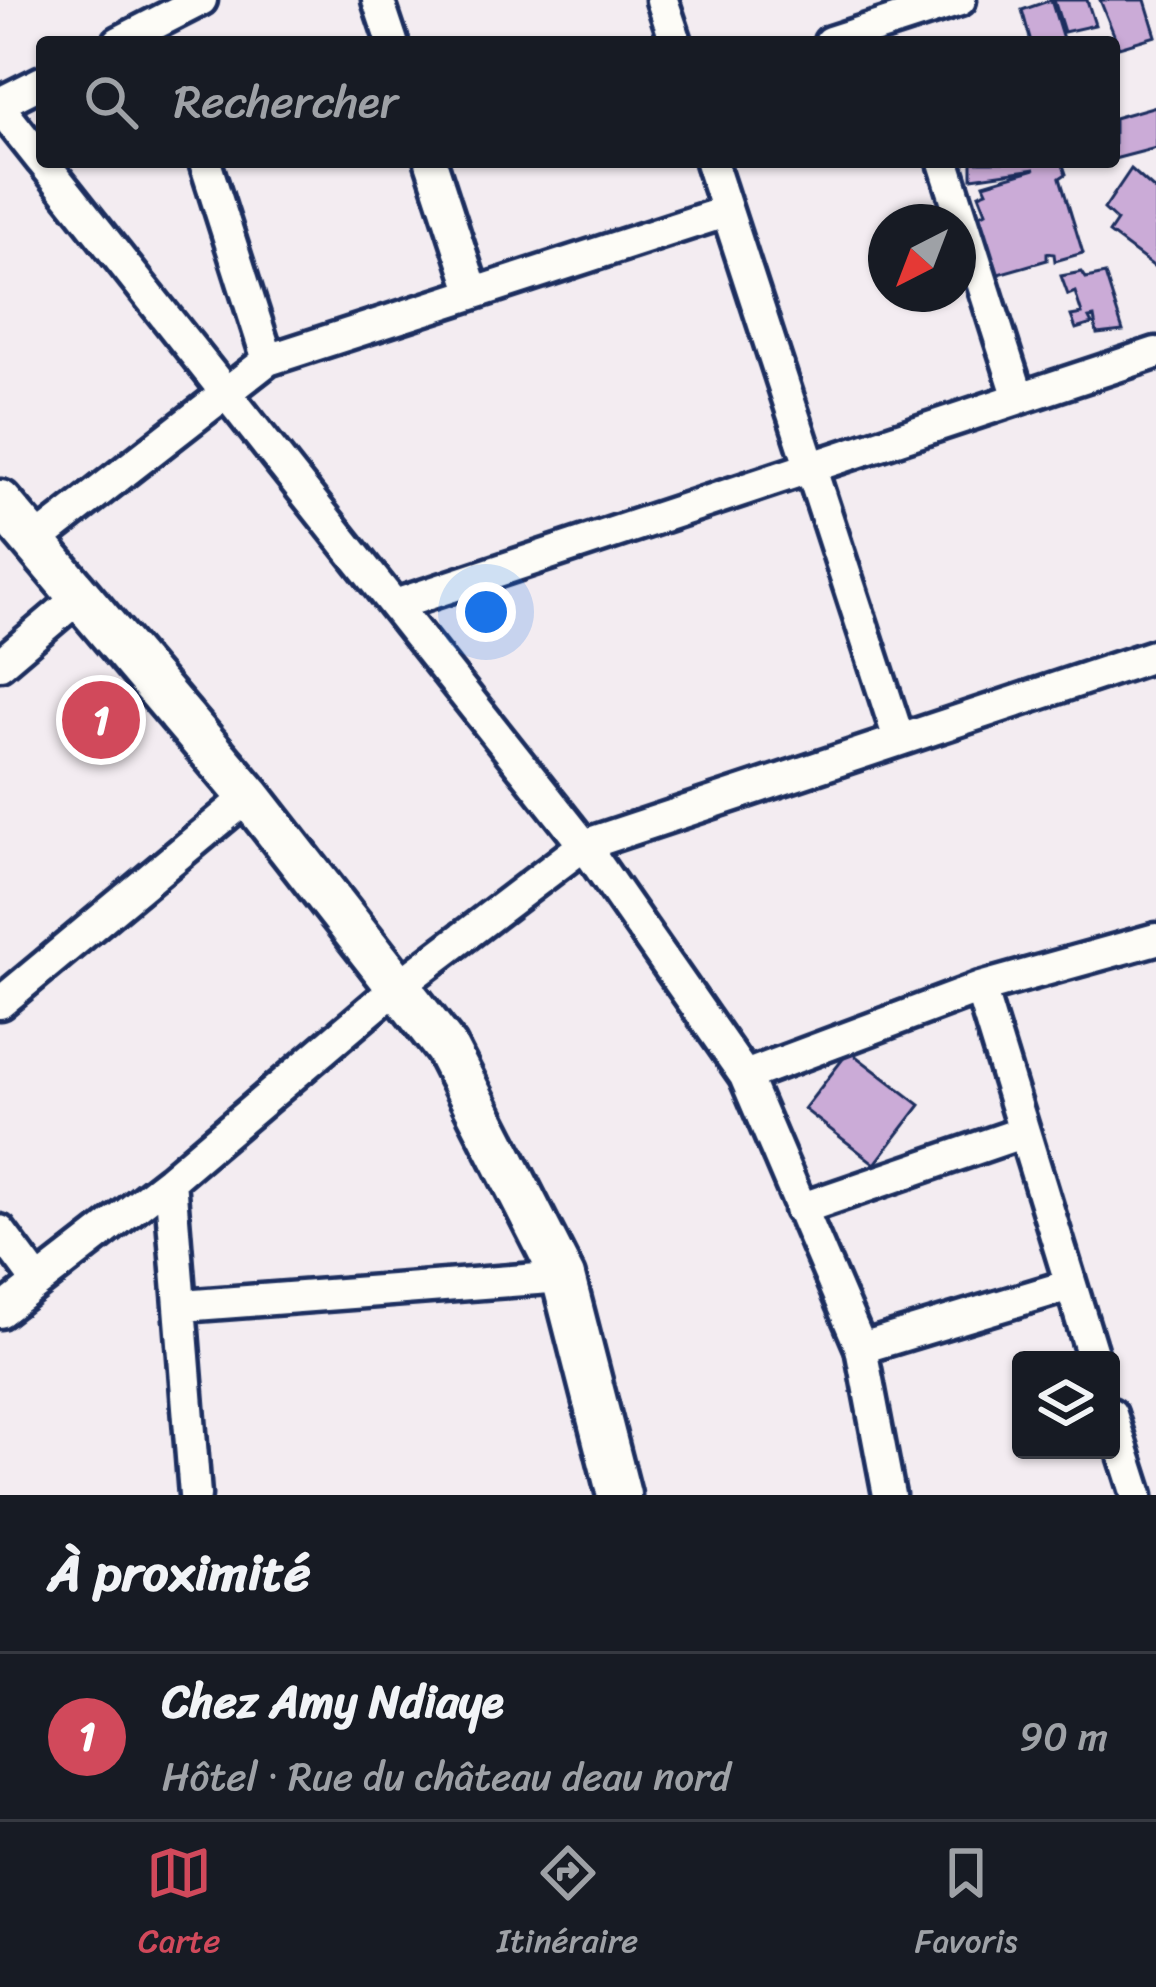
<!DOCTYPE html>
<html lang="fr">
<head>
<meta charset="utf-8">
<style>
  body { margin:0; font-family:Sriracha,sans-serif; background:#242831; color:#f1f3f6 }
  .controls { position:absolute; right:36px; bottom:36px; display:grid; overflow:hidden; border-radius:12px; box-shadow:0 3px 9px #0004 }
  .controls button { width:108px; height:108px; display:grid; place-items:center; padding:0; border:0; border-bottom:3px solid #363941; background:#171b24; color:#f1f3f6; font:60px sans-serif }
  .compass { position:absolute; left:868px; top:204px; width:108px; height:108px; border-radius:50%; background:#171b24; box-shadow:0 3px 9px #0004; rotate:222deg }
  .you { position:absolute; left:486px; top:612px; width:42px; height:42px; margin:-30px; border:9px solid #fff; border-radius:50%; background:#1a73e8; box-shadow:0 0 0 18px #1a73e833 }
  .badge { display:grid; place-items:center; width:78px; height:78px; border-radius:50%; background:#d1495b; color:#fff; font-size:39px; font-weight:700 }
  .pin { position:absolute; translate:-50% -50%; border:6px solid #fff; box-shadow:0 3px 12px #0006 }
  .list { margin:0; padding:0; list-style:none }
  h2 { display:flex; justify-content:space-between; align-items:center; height:156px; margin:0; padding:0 48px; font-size:51px }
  h2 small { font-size:39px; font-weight:400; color:#9ea1a6 }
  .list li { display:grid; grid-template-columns:78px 1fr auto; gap:36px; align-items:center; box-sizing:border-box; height:168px; padding:0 48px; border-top:3px solid #363941 }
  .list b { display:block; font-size:45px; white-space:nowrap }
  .list p { margin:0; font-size:39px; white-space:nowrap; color:#9ea1a6 }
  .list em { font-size:39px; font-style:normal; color:#9ea1a6 }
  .icon { flex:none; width:66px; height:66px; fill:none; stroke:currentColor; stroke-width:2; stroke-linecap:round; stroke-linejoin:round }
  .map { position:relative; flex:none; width:1156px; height:1495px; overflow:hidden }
  .search { position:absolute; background:#171b24; box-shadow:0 3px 9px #0004; left:36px; right:36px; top:36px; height:132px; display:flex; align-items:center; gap:30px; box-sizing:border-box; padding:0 42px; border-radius:12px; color:#9ea1a6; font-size:45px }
  .sheet { height:324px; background:#171b24 }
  nav { display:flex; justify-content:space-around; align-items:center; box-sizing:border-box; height:168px; border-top:3px solid #363941; background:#171b24; font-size:33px; color:#9ea1a6 }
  nav a { display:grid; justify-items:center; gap:6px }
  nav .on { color:#d1495b }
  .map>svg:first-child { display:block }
</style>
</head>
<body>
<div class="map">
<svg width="1156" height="1495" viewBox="0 0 1156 1495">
  <rect width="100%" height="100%" fill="#f3ecf1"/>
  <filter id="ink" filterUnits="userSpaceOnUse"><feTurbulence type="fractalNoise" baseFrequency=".00833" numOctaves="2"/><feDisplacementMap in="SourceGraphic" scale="24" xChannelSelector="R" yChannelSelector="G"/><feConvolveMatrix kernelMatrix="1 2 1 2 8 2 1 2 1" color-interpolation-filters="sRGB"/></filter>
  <g filter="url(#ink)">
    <path fill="#cbabd7" stroke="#1b2f5e" stroke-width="3" d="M1051 0 1064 42H1031L1022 10Z
      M1054 0H1087L1095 25 1064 32Z
      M1100 0H1145L1156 36 1119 47Z
      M1156 106V148L1114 159V118Z
      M972 162H1062L1066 174 1060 178 1083 253 1055 261 1054 254 1047 253V260L995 275 977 217 986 212 979 194 987 191 984 184 1035 169 972 178Z
      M1131 169 1156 191V268L1109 233 1117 221 1104 209Z
      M1082 272 1086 278 1105 274 1123 331 1097 334 1094 317 1089 318 1092 324 1076 329 1071 316 1082 314 1075 292 1068 295 1061 276Z
      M849 1051 920 1105 875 1164 804 1109Z"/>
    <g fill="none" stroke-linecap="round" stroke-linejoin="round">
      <g stroke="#1b2f5e" stroke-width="39">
        <path id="street" d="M378 0 392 42
          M662 0 676 42
          M119 42 201 0
          M830 42 960 0
          M0 103 42 82
          M0 108 42 161
          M43 162 584 845 745 1076 861 1348 889 1495
          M205 162 268 360
          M431 162 473 291
          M711 162 899 739
          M944 162 1018 395
          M33 543 268 360 725 212
          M395 605 1156 353
          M0 664 79 597
          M980 988 1094 1360
          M0 1003 249 796
          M745 1076 980 988 1156 939
          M170 1180 195 1495
          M800 1209 1021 1133
          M0 1231 37 1281
          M182 1306 563 1277
          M0 1312 170 1180 396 988 584 845 1156 655
          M861 1348 1070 1285
          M1111 1414 1137 1495"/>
      </g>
      <g stroke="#1b2f5e" stroke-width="51">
        <path id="secondary" d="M0 502 249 796 446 1048 563 1277 619 1495"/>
      </g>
      <use href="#street" stroke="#fdfcf7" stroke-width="30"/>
      <use href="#secondary" stroke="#fdfcf7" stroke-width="42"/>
    </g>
  </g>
</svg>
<div class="controls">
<button><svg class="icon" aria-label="layers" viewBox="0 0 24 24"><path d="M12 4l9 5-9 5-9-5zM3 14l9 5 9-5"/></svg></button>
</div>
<svg class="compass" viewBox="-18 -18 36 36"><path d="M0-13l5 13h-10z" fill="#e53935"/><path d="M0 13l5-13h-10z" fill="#9ea1a6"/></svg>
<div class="you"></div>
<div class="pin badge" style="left:101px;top:720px">1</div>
<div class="search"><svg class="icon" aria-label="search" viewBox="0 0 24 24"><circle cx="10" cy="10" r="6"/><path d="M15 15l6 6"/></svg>Rechercher</div>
</div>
<section class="sheet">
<h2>À proximité<small></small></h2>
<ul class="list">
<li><span class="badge">1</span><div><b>Chez Amy Ndiaye</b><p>Hôtel · Rue du château deau nord</p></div><em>90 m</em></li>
</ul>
</section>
<nav>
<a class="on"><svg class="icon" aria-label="map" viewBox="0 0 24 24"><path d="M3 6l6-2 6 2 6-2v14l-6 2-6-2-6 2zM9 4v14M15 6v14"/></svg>Carte</a>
<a><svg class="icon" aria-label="directions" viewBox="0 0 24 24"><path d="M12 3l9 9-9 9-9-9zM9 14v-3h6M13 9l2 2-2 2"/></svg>Itinéraire</a>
<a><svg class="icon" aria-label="saved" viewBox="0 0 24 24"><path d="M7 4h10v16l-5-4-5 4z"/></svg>Favoris</a>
</nav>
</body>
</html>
